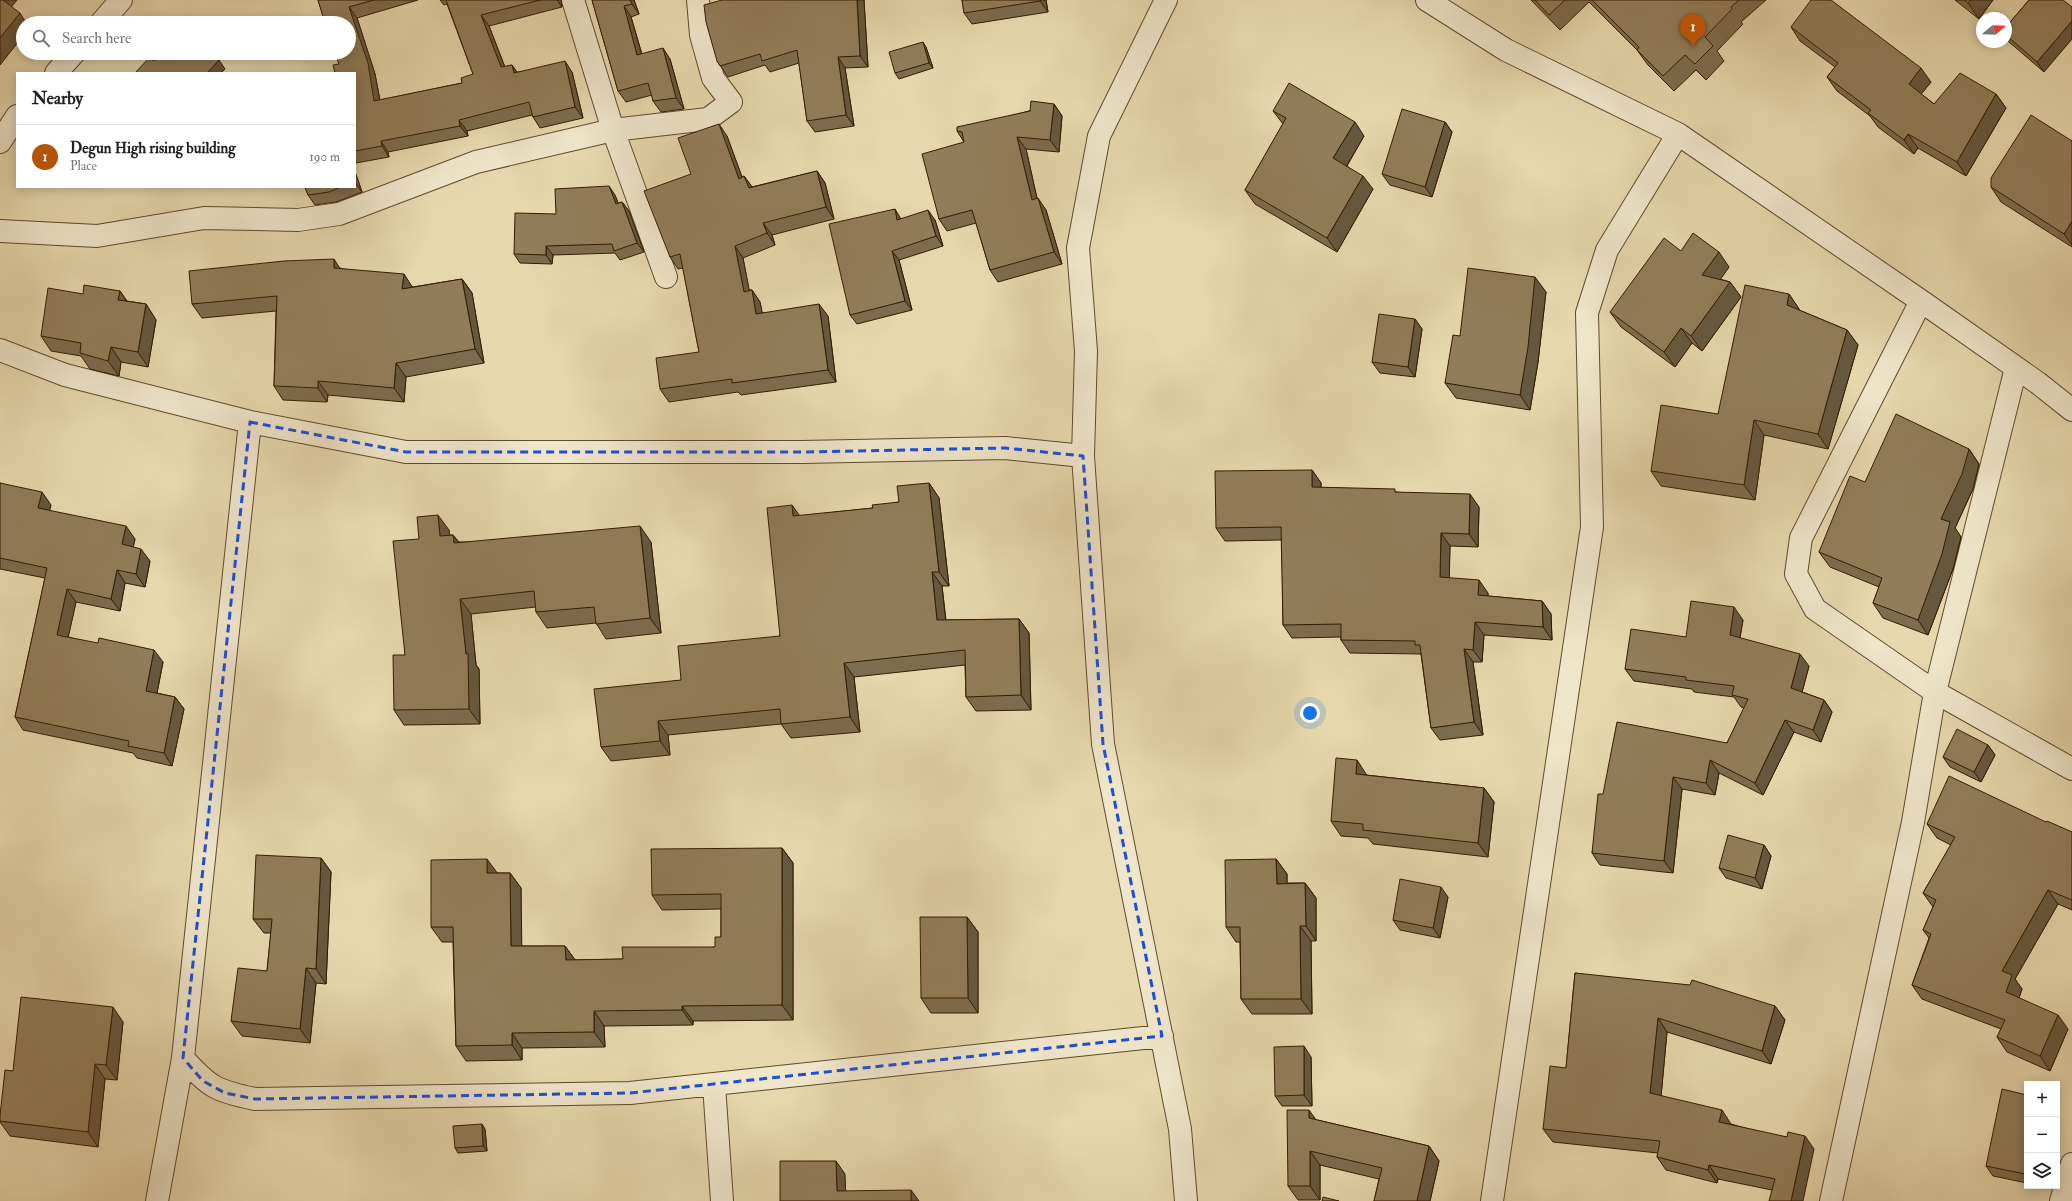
<!DOCTYPE html>
<html lang="en">
<head>
<meta charset="utf-8">
<style>
  body { margin:0; font-family:"IM FELL Double Pica",serif; background:#f6f6f6; color:#202124 }
  .controls { position:absolute; right:12px; bottom:12px; display:grid; overflow:hidden; border-radius:0px; box-shadow:0 2px 10px #0003 }
  .controls button { width:36px; height:36px; display:grid; place-items:center; padding:0; border:0; border-bottom:1px solid #e0e0e0; background:#fff; color:#202124; font:20px sans-serif }
  .compass { position:absolute; left:1976px; top:12px; width:36px; height:36px; border-radius:50%; background:#fff; box-shadow:0 2px 10px #0003; rotate:71deg }
  .you { position:absolute; left:1310px; top:713px; width:14px; height:14px; margin:-10px; border:3px solid #fff; border-radius:50%; background:#1a73e8; box-shadow:0 0 0 6px #1a73e833 }
  .badge { display:grid; place-items:center; width:26px; height:26px; border-radius:50%; background:#b45309; color:#fff; font-size:13px; font-weight:700 }
  .pin { position:absolute; translate:-50% -33px; filter:drop-shadow(0 1px 2px #0008) }
  .pin::after { content:''; position:absolute; top:21px; width:14px; height:12px; background:inherit; clip-path:polygon(0 0,100% 0,50% 100%) }
  .list { margin:0; padding:0; list-style:none }
  h2 { display:flex; justify-content:space-between; align-items:center; height:52px; margin:0; padding:0 16px; font-size:17px }
  h2 small { font-size:13px; font-weight:400; color:#757577 }
  .list li { display:grid; grid-template-columns:26px 1fr auto; gap:12px; align-items:center; box-sizing:border-box; height:64px; padding:0 16px; border-top:1px solid #e0e0e0 }
  .list b { display:block; font-size:15px; white-space:nowrap }
  .list p { margin:0; font-size:13px; white-space:nowrap; color:#757577 }
  .list em { font-size:13px; font-style:normal; color:#757577 }
  .icon { flex:none; width:22px; height:22px; fill:none; stroke:currentColor; stroke-width:2; stroke-linecap:round; stroke-linejoin:round }
  .map { position:relative; flex:none; width:2072px; height:1201px; overflow:hidden }
  .search { position:absolute; background:#fff; box-shadow:0 2px 10px #0003; left:16px; top:16px; width:340px; height:44px; display:flex; align-items:center; gap:10px; box-sizing:border-box; padding:0 14px; border-radius:22px; color:#757577; font-size:15px }
  .panel { position:absolute; background:#fff; box-shadow:0 2px 10px #0003; left:16px; top:72px; width:340px; height:116px; border-radius:0px }
  .map>svg:first-child { display:block }
</style>
</head>
<body>
<div class="map">
<svg width="2072" height="1201" viewBox="0 0 2072 1201">
  <rect width="100%" height="100%" fill="#e6d7ac"/>
  <filter id="stains"><feTurbulence type="fractalNoise" baseFrequency=".005" numOctaves="4"/><feColorMatrix values="0 0 0 0 .2 0 0 0 0 .09 0 0 0 0 .02 0 0 0 .5 -.17"/></filter>
  <radialGradient id="worn" r=".72"><stop offset=".6" stop-color="#630" stop-opacity="0"/><stop offset="1" stop-color="#630" stop-opacity=".3"/></radialGradient>
  <g fill="none" stroke-linecap="round" stroke-linejoin="round">
    <g stroke="#614a2b" stroke-width="24">
      <path id="street" d="M573 0 613 130 666 277
        M1427 0 1506 50 1678 134 1921 301 2038 383 2072 410
        M101 23 121 0
        M56 73 74 53
        M0 142 17 116
        M0 231 97 236 204 218 298 220 339 214 476 162 613 130 708 119 731 102 713 78 701 35 698 0
        M1921 301 1801 538 1796 574 1815 609 1935 692 2072 769
        M0 350 65 375 250 422 406 452H802L1005 448 1083 456 1103 744 1180 1129 1186 1201
        M1083 456 1086 351 1078 248 1099 136 1166 0
        M183 1058C209 1087 216 1091 255 1099L630 1093 1162 1036
        M714 1085 722 1201
        M157 1201 183 1058 250 422
        M1492 1201 1592 527 1587 313 1607 250 1678 134
        M1831 1201 1913 822 1935 692 2016 368
        M2061 1201 2072 1164"/>
    </g>
    <use href="#street" stroke="#efe5c9" stroke-width="22"/>
  </g>
  <path fill="#7d6c4d" stroke="#351b00" d="M318 0H418L357 18 375 74 380 100 462 83 473 74 447 4 444 5 440 0H561L562 7 489 26 505 67 512 65 517 72H572L583 118 540 128 533 117 532 115 467 131 468 136 388 152 389 157 356 163 355 162V73L339 64Z
    M592 0H634L639 14 631 17 642 54 670 59 684 109 661 112 653 101 652 95 626 102 618 91Z
    M864 0 868 67 845 68 854 126 815 132 807 121 799 63 770 72 765 65 728 77 717 61Z
    M962 0H1046L1048 12 972 24 964 13Z
    M1531 0H1766L1741 22 1743 24 1717 51 1724 61 1706 80 1696 70 1674 91 1648 65 1637 50 1589 2 1560 30Z
    M1955 0H1993L1979 19Z
    M2029 0 2044 72 2009 42 2006 37V27Z
    M1791 27 1931 82 1921 94 1934 104 1996 94 2006 108 1966 176 1918 148 1914 154 1878 127 1870 116 1837 91 1827 77 1835 67 1800 41Z
    M926 47 933 68 899 79 895 73Z
    M1054 104 1062 116 1059 152 1026 149 1037 198 1046 210 1062 264 998 282 990 270 976 223 947 231 939 219 964 142 957 131Z
    M1273 111 1364 136 1347 166 1373 189 1337 252 1255 204 1245 190 1283 124Z
    M1445 122 1452 132 1432 197 1390 185 1382 174Z
    M727 136 742 177 744 176 752 187 817 171 825 183 834 219 772 235 775 245 743 258 749 290H752L760 302 762 313 828 316 836 382 741 395 738 392 669 402 660 389 699 352 683 268 678 269 670 257 691 174Z
    M2072 141V247L2001 202 1991 187Z
    M355 172 362 192 336 202 315 205 308 195 305 187H355Z
    M615 195 618 203 622 202 629 211 644 252 620 260 615 253 553 255 552 264 520 263 514 254 556 214Z
    M902 219 935 220 943 246 899 260 912 310 857 324 850 315Z
    M1729 267 1720 279 1730 282 1741 297 1702 351 1692 343 1675 367 1621 327 1610 312Z
    M340 268 413 287 462 279 472 293 484 363 406 377 404 402 328 395 327 402 283 400 274 386 276 311 202 318 192 304Z
    M120 291 127 301 146 304 156 320 148 367 121 362 119 376 90 369 81 356 51 351 41 336 83 294Z
    M1546 292 1538 362 1530 410 1456 398 1445 383 1460 336Z
    M1789 294 1799 309V310L1847 330 1858 345 1828 449 1764 435 1755 500 1661 486 1651 471 1718 414Z
    M1415 319 1422 329 1415 377 1380 373 1372 362Z
    M1969 449 1979 464 1973 489 1955 528 1961 537 1953 569 1928 635 1883 618 1873 603 1879 587 1830 567 1819 552 1865 482Z
    M1312 470 1321 483V488L1397 492 1479 507 1478 547 1450 546 1449 578 1488 593V596L1542 601 1551 614 1552 640 1484 635 1482 662H1473L1483 735 1440 740 1431 728 1421 654 1350 653 1341 640V637L1292 638 1283 625 1282 540 1225 541 1216 528Z
    M0 483 51 505 49 511 135 539 133 547 150 561 145 587 125 583 120 611 76 602 68 637 163 662 157 693 175 697 184 709 172 766 137 758 133 753 23 730 15 717 45 578 0 569Z
    M929 483 939 498 949 586H942L946 620 1019 619 1029 633 1031 710 976 711 966 697 965 665 854 677 860 732 791 738 781 724 668 735 670 755 611 761 601 747 681 680 780 636 792 505 799 516 873 508 899 502Z
    M449 530V535H453L459 542H651L661 633 606 639 596 623 547 628 536 612V607L471 614 476 665 479 669 480 724 404 725 394 710 405 655 419 539Z
    M1743 620 1740 638 1809 666 1802 692 1824 700 1832 712 1821 742 1794 732 1763 795 1719 773 1715 795 1682 789 1673 873 1600 865 1592 853 1603 794 1727 743 1744 708 1741 707 1734 697 1694 692 1692 689 1634 681 1625 669 1686 637Z
    M1988 745 1995 755 1981 782 1950 767 1943 757Z
    M1366 774V775L1484 788 1494 802 1488 857 1373 844 1368 838 1341 836 1331 821Z
    M2046 822 2072 832V910L2058 904 2015 979 2022 989 2019 998 2068 1029 2050 1071 2007 1052 1997 1037 2001 1029 1922 999 1912 985 1929 938 1923 930 1933 907 1923 893 1951 845 1937 838 1927 824Z
    M1764 845 1771 856 1762 889 1726 878 1719 868Z
    M782 848 793 863V1020L693 1021V1025L604 1026 605 1047 522 1048V1060L466 1061 456 1046 453 942H442L431 927 497 873H510L521 888V946H565L575 960 623 959 715 947 721 937V909L662 910 652 895Z
    M321 858 331 872 326 984 316 983 310 1043 242 1036 231 1021 267 971 271 933H264L253 919Z
    M1276 859 1287 874V883H1305L1316 898V941H1311L1312 1014H1252L1241 999 1240 942H1236L1226 927Z
    M1448 897 1440 938 1400 930 1393 920Z
    M967 917 978 932V1013H931L921 998Z
    M1575 973 1775 1006 1785 1020 1771 1064 1667 1032 1661 1096 1731 1124 1814 1149 1772 1190 1718 1179 1717 1183 1666 1170 1657 1157 1658 1153 1553 1142 1543 1129 1566 1068Z
    M123 1022 117 1080 105 1079 98 1147 10 1136 0 1122V1115L13 1071Z
    M1311 1057 1312 1106H1282L1275 1096Z
    M2027 1095V1183L1993 1176 1986 1166Z
    M1317 1120 1429 1146 1439 1161 1430 1201H1374L1379 1179 1320 1165V1200H1298L1288 1186Z
    M485 1129 487 1151 458 1153 455 1148Z"/>
  <path fill="#66583e" stroke="#351b00" d="M1 0H17L8 11Z
    M557 0H561L562 7Z
    M630 0H634L639 14 632 4Z
    M857 0H864L868 67 860 56Z
    M1040 0H1046L1048 12 1040 1Z
    M1971 0H1993L1979 19 1968 3Z
    M624 6 631 17 645 66 637 55Z
    M349 7 357 18 375 74 382 112 374 101Z
    M20 13 26 23H23V36L0 65V38Z
    M481 15 489 26 509 78 501 67Z
    M2072 21V39L2044 72 2037 62Z
    M923 42 926 47 933 68 929 63Z
    M663 48 670 59 684 109 676 98Z
    M838 57 845 68 854 126 846 115Z
    M219 60 225 69 221 73H207Z
    M565 61 572 72 583 118 575 107Z
    M512 65 519 76 514 73Z
    M1921 68 1931 82 1918 98 1909 84Z
    M1996 94 2006 108 1966 176 1957 162Z
    M1054 104 1062 116 1059 152 1050 140Z
    M459 120 467 131 468 136 460 126Z
    M1355 122 1364 136 1343 172 1333 158Z
    M1445 122 1452 132 1432 197 1425 187Z
    M719 124 727 136 747 191 739 179Z
    M1908 134 1918 148 1914 154 1904 140Z
    M1017 137 1026 149 1040 212 1032 200Z
    M381 141 388 152 389 157 382 146Z
    M817 171 825 183 834 219 826 207Z
    M355 172 362 192 355 183Z
    M744 176 753 188H749Z
    M1363 176 1373 189 1337 252 1327 238Z
    M609 186 615 195 622 213 616 204Z
    M1038 198 1046 210 1062 264 1054 252Z
    M622 202 629 211 644 252 637 243Z
    M895 209 901 219 904 230 897 220Z
    M928 210 935 220 943 246 936 236Z
    M2072 221V245L2064 234Z
    M763 223 772 235 775 245 767 233Z
    M546 246 553 255 552 264 546 255Z
    M735 246 743 258 752 304 744 292Z
    M892 251 899 260 912 310 905 301Z
    M1719 252 1729 267 1713 290 1702 275Z
    M334 259 343 273 334 268Z
    M404 274 413 288 402 289Z
    M1535 277 1546 292 1538 362 1530 410 1520 395Z
    M462 279 472 293 484 363 475 349Z
    M1730 282 1741 297 1702 351 1691 336Z
    M752 290 760 302 765 326 756 314Z
    M120 291 130 306 118 300Z
    M1789 294 1799 309 1797 320 1787 305Z
    M146 304 156 320 148 367 138 352Z
    M819 304 828 316 836 382 828 370Z
    M1415 319 1422 329 1415 377 1408 367Z
    M1681 328 1692 343 1675 367 1664 352Z
    M1847 330 1858 345 1828 449 1818 434Z
    M111 347 121 362 119 376 108 361Z
    M396 363 406 377 404 402 394 388Z
    M318 381 328 395 327 402 318 388Z
    M1754 420 1764 435 1755 500 1744 485Z
    M1969 449 1979 464 1973 489 1955 528 1961 537 1953 569 1928 635 1918 620 1941 519Z
    M1312 470 1321 483V500L1312 487Z
    M929 483 939 498 949 586 939 572Z
    M42 492 51 505 47 521 38 508Z
    M1470 494 1479 507 1478 547 1469 534Z
    M792 505 802 519 793 516Z
    M438 515 449 530 451 551 440 536Z
    M126 526 135 539 131 557 122 544Z
    M640 526 651 542 661 633 650 618Z
    M1441 533 1450 546 1449 590 1440 577Z
    M453 535 464 550 454 543Z
    M141 549 150 561 145 587 136 574Z
    M117 570 125 583 120 611 111 599Z
    M932 572 942 586 947 634 937 620Z
    M1479 580 1488 593 1487 608 1478 595Z
    M67 589 76 602 66 647 57 635Z
    M460 599 471 614 476 665 479 669 480 724 469 709 466 654Z
    M1542 601 1551 614 1552 640 1543 627Z
    M1734 607 1743 620 1738 647 1730 635Z
    M1019 619 1029 633 1031 710 1021 695Z
    M1475 622 1484 635 1482 662 1473 650Z
    M1464 649 1473 662 1483 735 1474 722Z
    M154 650 163 662 155 703 146 691Z
    M1800 654 1809 666 1800 700 1791 688Z
    M844 663 854 677 860 732 850 717Z
    M175 697 184 709 172 766 164 753Z
    M1824 700 1832 712 1821 742 1813 730Z
    M1785 720 1794 732 1763 795 1755 783Z
    M658 721 668 735 670 755 660 741Z
    M1988 745 1995 755 1981 782 1974 772Z
    M1357 760 1366 774 1365 788 1356 774Z
    M1710 760 1719 773 1715 795 1706 783Z
    M1673 777 1682 789 1673 873 1664 861Z
    M1484 788 1494 802 1488 857 1478 843Z
    M1764 845 1771 856 1762 889 1755 878Z
    M782 848 793 863V1020L782 1005Z
    M321 858 331 872 326 984 316 969Z
    M487 859 498 874 487 873Z
    M1276 859 1287 874V899L1277 884Z
    M510 873 521 888 522 961 511 946Z
    M1305 883 1316 898V941L1306 926Z
    M1441 887 1448 897 1440 938 1433 928Z
    M2048 890 2058 904 2015 979 2022 989 2016 1006 2006 992 2002 971Z
    M967 917 978 932V1013L968 998Z
    M1300 926 1311 941 1312 1014 1301 999Z
    M565 946 576 961 566 960Z
    M306 968 316 983 310 1043 300 1029Z
    M682 1006 693 1021V1025L682 1010Z
    M1775 1006 1785 1020 1771 1064 1762 1051Z
    M113 1007 123 1022 117 1080 106 1065Z
    M594 1011 604 1026 605 1047 594 1032Z
    M2058 1015 2068 1029 2050 1071 2040 1056Z
    M1658 1018 1667 1032 1660 1107 1650 1093Z
    M512 1033 522 1048V1060L512 1045Z
    M1304 1046 1311 1057 1312 1106 1304 1095Z
    M95 1064 105 1079 98 1147 88 1132Z
    M1309 1110 1319 1124 1309 1118Z
    M1722 1110 1731 1124 1728 1135 1719 1122Z
    M482 1124 485 1129 487 1151 483 1146Z
    M1805 1136 1814 1149 1803 1201H1791Z
    M1429 1146 1439 1161 1430 1201H1417Z
    M1310 1151 1320 1165V1200L1310 1186Z
    M836 1161 845 1174 846 1201 837 1191Z
    M1709 1165 1718 1179 1717 1183 1708 1170Z
    M2027 1166V1177L2025 1174Z
    M911 1190 919 1201H911Z"/>
  <path fill="#917d59" stroke="#351b00" d="M0 0H3L20 13 0 38Z
    M318 0H374L349 7 368 63 374 101 462 83 461 78 473 74 446 0H540L481 15 501 67 512 65 514 73 565 61 575 107 533 117 529 102 459 120 460 126 381 141 382 146 355 151V73H335L333 65 339 64 335 53H349V23H325Z
    M592 0H630L632 4 624 6 637 55 663 48 676 98 653 101 648 83 618 91Z
    M722 0H857L860 56 838 57 846 115 807 121 797 50 762 61 760 54 720 66 717 61 706 22 704 5Z
    M962 0H1040V1L964 13Z
    M1535 0H1565L1549 15Z
    M1592 0H1739L1731 7 1732 9 1705 37 1713 46 1695 64 1685 55 1663 76 1637 50 1639 47Z
    M1811 0H1831L1921 68 1909 84 1934 104 1960 73 1996 94 1957 162 1908 134 1904 140 1868 113 1871 110 1827 77 1838 63 1791 27Z
    M1964 0H1971L1968 3Z
    M2029 0H2063L2072 7V21L2037 62 2006 35V27Z
    M923 42 929 63 895 73 889 52Z
    M161 53H212L219 60 207 73H135L150 57 154 61Z
    M1289 83 1355 122 1333 158 1363 176 1327 238 1245 190 1286 118 1273 111Z
    M1031 101 1054 104 1050 140 1017 137 1032 200 1038 198 1054 252 990 270 972 210 939 219 922 154 964 142 962 132 957 131V127L1030 111Z
    M1402 109 1445 122 1425 187 1382 174Z
    M2031 115 2072 141V221L2064 234 1991 187V178Z
    M719 124 739 179 744 176 749 188 817 171 826 207 763 223 767 233 735 246 744 292 752 290 756 314 819 304 828 370 732 383V379L660 389 656 358 699 352 680 254 670 257 644 191 691 174 678 138Z
    M609 186 616 204 622 202 637 243 614 251 612 244 546 246V255L514 254 515 213 556 214 555 189Z
    M305 187H341L329 192 308 195Z
    M895 209 897 220 928 210 936 236 892 251 905 301 850 315 829 224Z
    M1693 233 1719 252 1702 275 1730 282 1691 336 1681 328 1664 352 1610 312 1664 238 1681 251Z
    M334 259V268L404 274 402 289 462 279 475 349 396 363 394 388 318 381V388L274 386 277 296 192 304 189 271 284 261Z
    M1468 268 1535 277 1528 347 1520 395 1445 383 1453 335 1460 336Z
    M84 285 120 291 118 300 146 304 138 352 111 347 108 361 80 353 81 343 41 336 48 288 83 294Z
    M1745 285 1789 294 1787 305 1847 330 1818 434 1754 420 1744 485 1651 471 1661 405 1718 414Z
    M1379 314 1415 319 1408 367 1372 362Z
    M1896 414 1969 449 1962 474 1941 519 1950 522 1942 554 1918 620 1873 603 1882 578 1819 552 1850 476 1865 482Z
    M1312 470V487L1395 489V492L1470 494 1469 534 1441 533 1440 577 1479 580 1478 595 1542 601 1543 627 1475 622 1473 650 1464 649 1474 722 1431 728 1420 645H1415V641L1341 640V624L1283 625 1281 527 1216 528 1215 471Z
    M0 483 42 492 38 508 126 526 122 544 141 549 136 574 117 570 111 599 67 589 57 635 98 643 99 638 154 650 146 691 175 697 164 753 128 746 129 741 15 717 47 568 0 558Z
    M929 483 939 572H932L937 620 1019 619 1021 695 966 697 965 650 844 663 850 717 781 724 780 709 658 721 660 741 601 747 594 689 681 680 678 646 780 636 767 508 792 505 793 516 873 508 872 505 899 502 897 486Z
    M438 515 440 536 453 535 454 543 640 526 650 618 596 624 594 607 536 612 534 591 460 599 466 654H468L469 709 394 710 393 655H405L393 541 419 539 417 517Z
    M1691 601 1734 607 1730 635 1800 654 1791 688 1824 700 1813 730 1785 720 1755 783 1710 760 1706 783 1673 777 1664 861 1592 853 1598 794H1603L1617 722 1727 743 1748 699 1732 695 1734 686 1686 680V677L1625 669 1631 629 1686 637Z
    M1957 729 1988 745 1974 772 1943 757Z
    M1336 758 1357 760 1356 774 1484 788 1478 843 1363 830V824L1331 821Z
    M1949 776 2046 822 2047 821 2072 832V900L2048 890 2002 971 2012 975 2006 992 2058 1015 2040 1056 1997 1037 2005 1020 1912 985 1931 934 1923 930 1936 900 1923 893 1955 837 1927 824Z
    M1728 835 1764 845 1755 878 1719 868Z
    M782 848V1005L682 1006V1010L594 1011V1032L512 1033V1045L456 1046 453 927H431V860L487 859V873H510L511 946H565L566 960 623 959 622 947H715V937H721V894L652 895 651 849Z
    M256 855 321 858 316 969 306 968 300 1029 231 1021 238 968 267 971 272 919H253Z
    M1276 859 1277 884 1305 883 1306 926H1300L1301 999H1241L1240 927H1226L1225 860Z
    M1400 879 1441 887 1433 928 1393 920Z
    M920 917H967L968 998H921Z
    M1575 973 1690 985 1692 980 1775 1006 1762 1051 1658 1018 1650 1093 1722 1110 1719 1122 1787 1137 1788 1132 1805 1136 1791 1201H1769L1775 1179 1709 1165 1708 1170 1657 1157 1660 1141 1543 1129 1550 1066 1566 1068Z
    M21 997 113 1007 106 1065 95 1064 88 1132 0 1121V1115L5 1070 13 1071Z
    M1304 1046V1095L1275 1096 1274 1047Z
    M2002 1089 2027 1095V1166L2025 1174 1986 1166Z
    M1287 1110H1309V1118L1429 1146 1417 1201H1374L1382 1168 1310 1151V1186H1288Z
    M482 1124 483 1146 455 1148 453 1126Z
    M780 1161H836L837 1191 911 1190V1201H780Z
    M1323 1197 1339 1201H1322Z"/>
  <path fill="none" stroke="#1d4ed8" stroke-width="3" stroke-dasharray="8 5" stroke-linejoin="round" d="M250 422 406 452H802L1005 448 1083 456 1103 744 1162 1036 630 1093 255 1099 225 1093 203 1081 183 1058Z"/>
  <rect width="100%" height="100%" filter="url(#stains)"/>
  <rect width="100%" height="100%" fill="url(#worn)"/>
</svg>
<div class="controls">
<button>+</button>
<button>−</button>
<button><svg class="icon" aria-label="layers" viewBox="0 0 24 24"><path d="M12 4l9 5-9 5-9-5zM3 14l9 5 9-5"/></svg></button>
</div>
<svg class="compass" viewBox="-18 -18 36 36"><path d="M0-13l5 13h-10z" fill="#e53935"/><path d="M0 13l5-13h-10z" fill="#757577"/></svg>
<div class="you"></div>
<div class="pin badge" style="left:1693px;top:47px">1</div>
<div class="search"><svg class="icon" aria-label="search" viewBox="0 0 24 24"><circle cx="10" cy="10" r="6"/><path d="M15 15l6 6"/></svg>Search here</div>
<section class="panel">
<h2>Nearby<small></small></h2>
<ul class="list">
<li><span class="badge">1</span><div><b>Degun High rising building</b><p>Place</p></div><em>190 m</em></li>
</ul>
</section>
</div>
</body>
</html>
